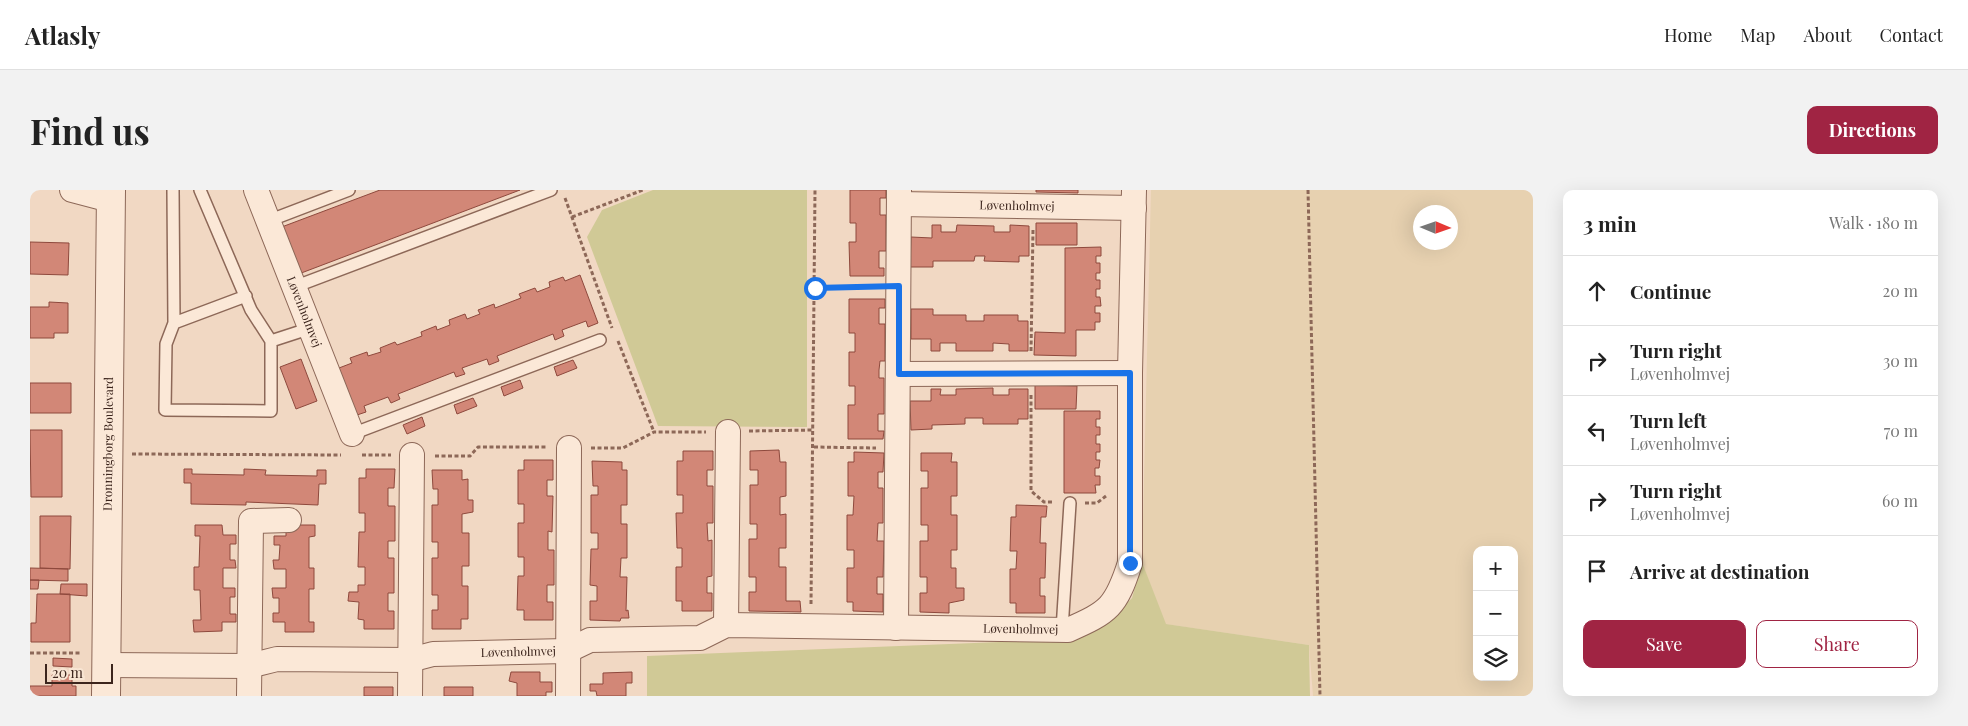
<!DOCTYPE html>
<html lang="en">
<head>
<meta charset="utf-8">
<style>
  body { margin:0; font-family:"Playfair Display",serif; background:#f2f2f2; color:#222 }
  .controls { position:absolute; right:15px; bottom:15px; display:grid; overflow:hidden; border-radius:10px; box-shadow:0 5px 20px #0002 }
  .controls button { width:45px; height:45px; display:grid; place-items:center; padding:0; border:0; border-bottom:1px solid #e0e0e0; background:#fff; color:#222; font:25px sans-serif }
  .compass { position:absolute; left:1383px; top:15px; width:45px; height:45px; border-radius:50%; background:#fff; box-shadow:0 5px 20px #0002; rotate:92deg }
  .scale { position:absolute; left:15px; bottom:12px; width:68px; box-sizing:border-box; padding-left:5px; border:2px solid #3c251d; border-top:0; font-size:14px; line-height:18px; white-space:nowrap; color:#3c251d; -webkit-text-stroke:4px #f8e5d3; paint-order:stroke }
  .stop { position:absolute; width:15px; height:15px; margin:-11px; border:4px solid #1a73e8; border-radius:50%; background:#fff }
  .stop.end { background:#1a73e8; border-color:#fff; box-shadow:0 1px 5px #0008 }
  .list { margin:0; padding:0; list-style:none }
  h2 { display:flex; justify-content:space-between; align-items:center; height:65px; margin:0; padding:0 20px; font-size:21px }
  h2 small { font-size:16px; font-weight:400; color:#767676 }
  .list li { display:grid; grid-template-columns:32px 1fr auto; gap:15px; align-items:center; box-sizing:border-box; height:70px; padding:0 20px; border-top:1px solid #e0e0e0 }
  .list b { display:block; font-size:19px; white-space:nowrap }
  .list p { margin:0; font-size:16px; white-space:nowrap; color:#767676 }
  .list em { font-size:16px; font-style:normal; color:#767676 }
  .actions { display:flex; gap:10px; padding:15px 20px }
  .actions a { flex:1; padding:11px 0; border:1px solid #a02443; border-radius:10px; text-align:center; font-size:18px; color:#a02443 }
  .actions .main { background:#a02443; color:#fff }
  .icon { flex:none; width:28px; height:28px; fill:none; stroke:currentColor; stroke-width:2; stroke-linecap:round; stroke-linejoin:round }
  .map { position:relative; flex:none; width:1503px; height:506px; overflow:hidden; border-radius:10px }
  header { display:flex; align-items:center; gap:30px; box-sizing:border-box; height:70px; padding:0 25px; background:#fff; border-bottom:1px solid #e0e0e0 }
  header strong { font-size:24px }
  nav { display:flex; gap:28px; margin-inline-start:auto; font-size:18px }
  .intro { display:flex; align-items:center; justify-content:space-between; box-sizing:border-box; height:120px; padding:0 30px }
  h1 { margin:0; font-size:35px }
  .button { padding:12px 22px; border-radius:10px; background:#a02443; color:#fff; font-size:18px; font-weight:700 }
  main { display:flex; gap:30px; padding:0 30px }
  aside { flex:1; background:#fff; border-radius:10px; box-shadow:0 5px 20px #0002 }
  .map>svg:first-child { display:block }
</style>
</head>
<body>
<header>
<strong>Atlasly</strong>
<nav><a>Home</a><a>Map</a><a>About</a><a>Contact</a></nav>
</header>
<div class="intro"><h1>Find us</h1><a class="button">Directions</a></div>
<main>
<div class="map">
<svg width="1503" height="506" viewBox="0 0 1503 506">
  <rect width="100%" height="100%" fill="#f1d8c3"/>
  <path fill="#e7d1b0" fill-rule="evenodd" d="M1121 0H1503V506H1283L1279 455 1135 434 1112 372ZM1390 22H1420V52H1390ZM1447 360H1484V487H1447Z"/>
  <path fill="#d0c996" d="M623 0H777V237L628 236 557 47 572 20Z
    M1112 372 1136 434 1279 455 1280 506H617V466L1043 449 1080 430 1102 408Z"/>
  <path fill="#d28777" stroke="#8e493d" d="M350 0H490L266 85 249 38Z
    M820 0H856V8H850V25H856V61H849V78H854V86H820L819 52H826V33H820Z
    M1006 0H1048V3L1006 2Z
    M1006 33H1047V55H1006Z
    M902 35H911V42H926L927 35 964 36V42H980V35L999 36V66H989V72L954 71 955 66H945L944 71H903V77H880L881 47 902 48Z
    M0 52 39 53 38 85 0 84Z
    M1071 57V66H1066V73H1070V83H1066V90H1070V99H1066V107H1070L1071 116H1065V123H1070V132H1065V140H1046V166L1004 165 1005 142 1035 143V58Z
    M550 85 568 133 558 137 556 131 532 140 534 146 525 150 523 144 467 166 469 171 459 175 457 169 432 178 435 184 426 187 424 182 368 204 370 209 361 213 358 207 334 216 336 222 327 225 309 178 322 173 320 168 337 162 338 166 351 162 350 158 365 152 367 155 392 146 391 142 406 136 407 140 420 135 419 130 435 124 437 129 450 124 448 120 464 114 465 118 491 108 489 104 505 98 507 102 520 97 519 92 533 87 535 91Z
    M819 109H855V118H849V134H855V171H850L849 180V188H854V224H848V241H854L853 249H818V215H825V196H819V162H825V143H819Z
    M19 112 38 113V143H24V148H0V117H19Z
    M881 119H903V125H936V131H954V125H988V131H998V161H979V154L963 153V161H926V153H910V161H901V149H881Z
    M271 169 287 211 266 219 250 177Z
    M543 170 547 178 527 186 524 177Z
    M490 190 493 198 474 206 471 197Z
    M0 193H41V223H0Z
    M1005 195 1047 196 1046 219H1005Z
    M963 198V205H979V199H998V229H988V234H953V228H935V234L902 235V239L881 240 880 211H901V199H911L910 205H926V199Z
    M443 208 447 216 427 224 424 215Z
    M1034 221H1070V229H1066V237H1070V245H1066V254H1070V262H1066V270H1070L1069 278H1065V286H1070V295H1065L1066 303H1034Z
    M392 227 395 236 377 244 373 235Z
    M0 240H32V307H1Z
    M749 260 750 272H756V306L750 307V325L756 324V358H749V377H756V411H770L771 422 719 421V402H726V387H719V349H727V334H720V295H728V280H720V261Z
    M653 261H683V280H677V296H683V333H677L678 351 682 350V386L677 387V403H682V421H652V411H646V377H652V358H647L646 323H653V305H647V271H653Z
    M824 262 854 263 853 282H848V298H853V333H848L847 351H854L853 387H847V404H853V422L823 421V412H817V378H824V360H817V325H823L824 306H818V272H824Z
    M891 263H922L921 272H927V306H921V325H927V360H921V378H926V398H934V410L919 413V423L890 422V403H897V387H890V351H898V335H891V298H898V281H891Z
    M494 270H523V290H517V306H523L522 342 518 341V360H524V395H517V412H523V430H494V420H487L488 386H494V367H488V333H494V314H488V280H494Z
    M562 271 592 272V280H597V315H591V334H597V368H591L590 387H597L596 421 598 420 599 428H591L590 431 560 430V411H567V396L560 395 561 359H568V343H561V305H568V296H563Z
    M154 279H162V284L214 285V279L236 280 235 285 287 286V280H296V294H289L288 315 216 312V315L161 314V293H154Z
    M336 279H365L364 298H358V316H365V351H358V368H364V403H358V421H364V439H334V430L328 429 329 412 318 411 319 402H328V395H335V377H328L329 342H335V323H329V288H336Z
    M402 280H432V290L438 289V310H443V322L432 324V343H439V376H432V396H438V429H431V439H402V420H408V405H402V368H408V352H402V315H408V299H403Z
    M986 315 1017 316 1016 327H1011L1010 353H1016L1015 388H1010V406H1015V423H986V413H980V379H986L987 361H980L981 327H986Z
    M10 326H41L40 379 10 378Z
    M165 335H192L193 345H206V354H200V370H205L206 378H193V398H205V407H200V424H206V432H192V441L164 442 163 430H171L170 400H164V377H169L170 346H165Z
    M256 335H285V346L279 347V378H284V399H279V432H284V442H255V432H243V423H249V408H243L242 398H256V379H244L243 370H249L250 355H244V346H256Z
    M0 378 38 379V391L0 390Z
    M0 390H9L8 399H0Z
    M31 394H57V406L30 404Z
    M7 404H40V452H1V433H6Z
    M23 468 42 469V477L23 476Z
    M481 482H510V492H522V502H516V506H487V493L479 491Z
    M602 482V493H596V506H567L566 501H560V494H573V483Z
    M22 485H42V496H46V506H0V496H22Z
    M334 497H363V506H334Z
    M414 497H443V506H414Z"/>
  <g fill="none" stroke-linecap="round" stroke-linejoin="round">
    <g stroke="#8d6858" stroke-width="14">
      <path id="service" d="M143 0 144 133
        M170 0 221 120 241 151 281 138
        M238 31 319 0
        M264 97 521 0
        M216 106 144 133 136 154 135 220 241 221V151
        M322 244 570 150
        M1032 440 1040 313"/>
    </g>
    <g stroke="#8d6858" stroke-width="26">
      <g id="minor">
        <path d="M42 0 80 10"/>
        <path id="s1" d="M226 0 322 244"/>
        <path id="s2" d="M869 14 1104 18"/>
        <path d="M869 184 1100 183"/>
        <path d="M696 435 698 242"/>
        <path d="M866 438 869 0"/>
        <path id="s3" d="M76 475 219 476 247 469 380 470 403 464 537 461 560 450 670 448 696 435 1038 440C1079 422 1086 417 1100 373V183L1104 0"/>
        <path d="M219 506 221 331 259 330"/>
        <path d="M380 506 382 265"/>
        <path d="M538 506 539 258"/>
      </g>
    </g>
    <g stroke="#8d6858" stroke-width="30">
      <g id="tertiary">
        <path id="s4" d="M76 506 81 0"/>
      </g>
    </g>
    <path stroke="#8d6858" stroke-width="3" stroke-dasharray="4 2.5" stroke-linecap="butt" d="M1278 0 1290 506
      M535 8 582 138
      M542 27 613 0
      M785 98 847 97
      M588 151 624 242
      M1001 161 1003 40
      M1001 205V301L1014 312H1024
      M719 241 784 240
      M784 257 846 258
      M561 258H593L624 242H676
      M102 264 311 265
      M332 265H361
      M405 266H440L448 257H517
      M1055 313H1067L1076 306
      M781 414 785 0
      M0 463H52"/>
    <use href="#service" stroke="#fbe8d7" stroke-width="11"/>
    <use href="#minor" stroke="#fbe8d7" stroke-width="24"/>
    <use href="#tertiary" stroke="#fbe8d7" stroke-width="28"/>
  </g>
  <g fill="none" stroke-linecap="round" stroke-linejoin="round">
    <path stroke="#1a73e8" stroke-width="6" d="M785 98 869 96V184L1100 183V373"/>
  </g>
  <g text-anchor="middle" stroke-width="4" stroke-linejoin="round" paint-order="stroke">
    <g font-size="12" fill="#3c251d" stroke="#f8e5d3">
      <text dy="4" stroke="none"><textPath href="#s2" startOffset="118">Løvenholmvej</textPath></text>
      <text dy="4" stroke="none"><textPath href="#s1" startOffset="131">Løvenholmvej</textPath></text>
      <text dy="4" stroke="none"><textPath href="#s4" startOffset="252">Dronningborg Boulevard</textPath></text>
      <text dy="4" stroke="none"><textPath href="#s3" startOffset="922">Løvenholmvej</textPath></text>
      <text dy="4" stroke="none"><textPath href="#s3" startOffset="414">Løvenholmvej</textPath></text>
    </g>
  </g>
</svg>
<div class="controls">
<button>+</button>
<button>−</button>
<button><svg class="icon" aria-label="layers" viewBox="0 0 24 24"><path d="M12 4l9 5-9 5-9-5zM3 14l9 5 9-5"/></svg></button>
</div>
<svg class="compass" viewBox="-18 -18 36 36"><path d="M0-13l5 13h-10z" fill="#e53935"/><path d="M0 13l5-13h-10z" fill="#767676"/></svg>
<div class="scale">20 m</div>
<div class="stop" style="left:785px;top:98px"></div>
<div class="stop end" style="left:1100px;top:373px"></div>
</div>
<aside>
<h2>3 min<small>Walk · 180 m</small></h2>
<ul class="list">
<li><svg class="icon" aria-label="ahead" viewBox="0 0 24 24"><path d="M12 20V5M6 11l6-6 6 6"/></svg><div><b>Continue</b></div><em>20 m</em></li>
<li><svg class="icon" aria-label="right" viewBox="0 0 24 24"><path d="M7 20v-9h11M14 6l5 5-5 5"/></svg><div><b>Turn right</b><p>Løvenholmvej</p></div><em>30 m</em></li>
<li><svg class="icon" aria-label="left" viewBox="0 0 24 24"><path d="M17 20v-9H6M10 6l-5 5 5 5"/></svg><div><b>Turn left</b><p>Løvenholmvej</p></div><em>70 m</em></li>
<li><svg class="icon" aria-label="right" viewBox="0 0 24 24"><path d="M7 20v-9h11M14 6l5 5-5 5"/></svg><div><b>Turn right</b><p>Løvenholmvej</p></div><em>60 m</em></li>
<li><svg class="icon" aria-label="arrive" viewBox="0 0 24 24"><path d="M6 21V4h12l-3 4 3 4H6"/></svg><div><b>Arrive at destination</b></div></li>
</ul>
<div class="actions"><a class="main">Save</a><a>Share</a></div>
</aside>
</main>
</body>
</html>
